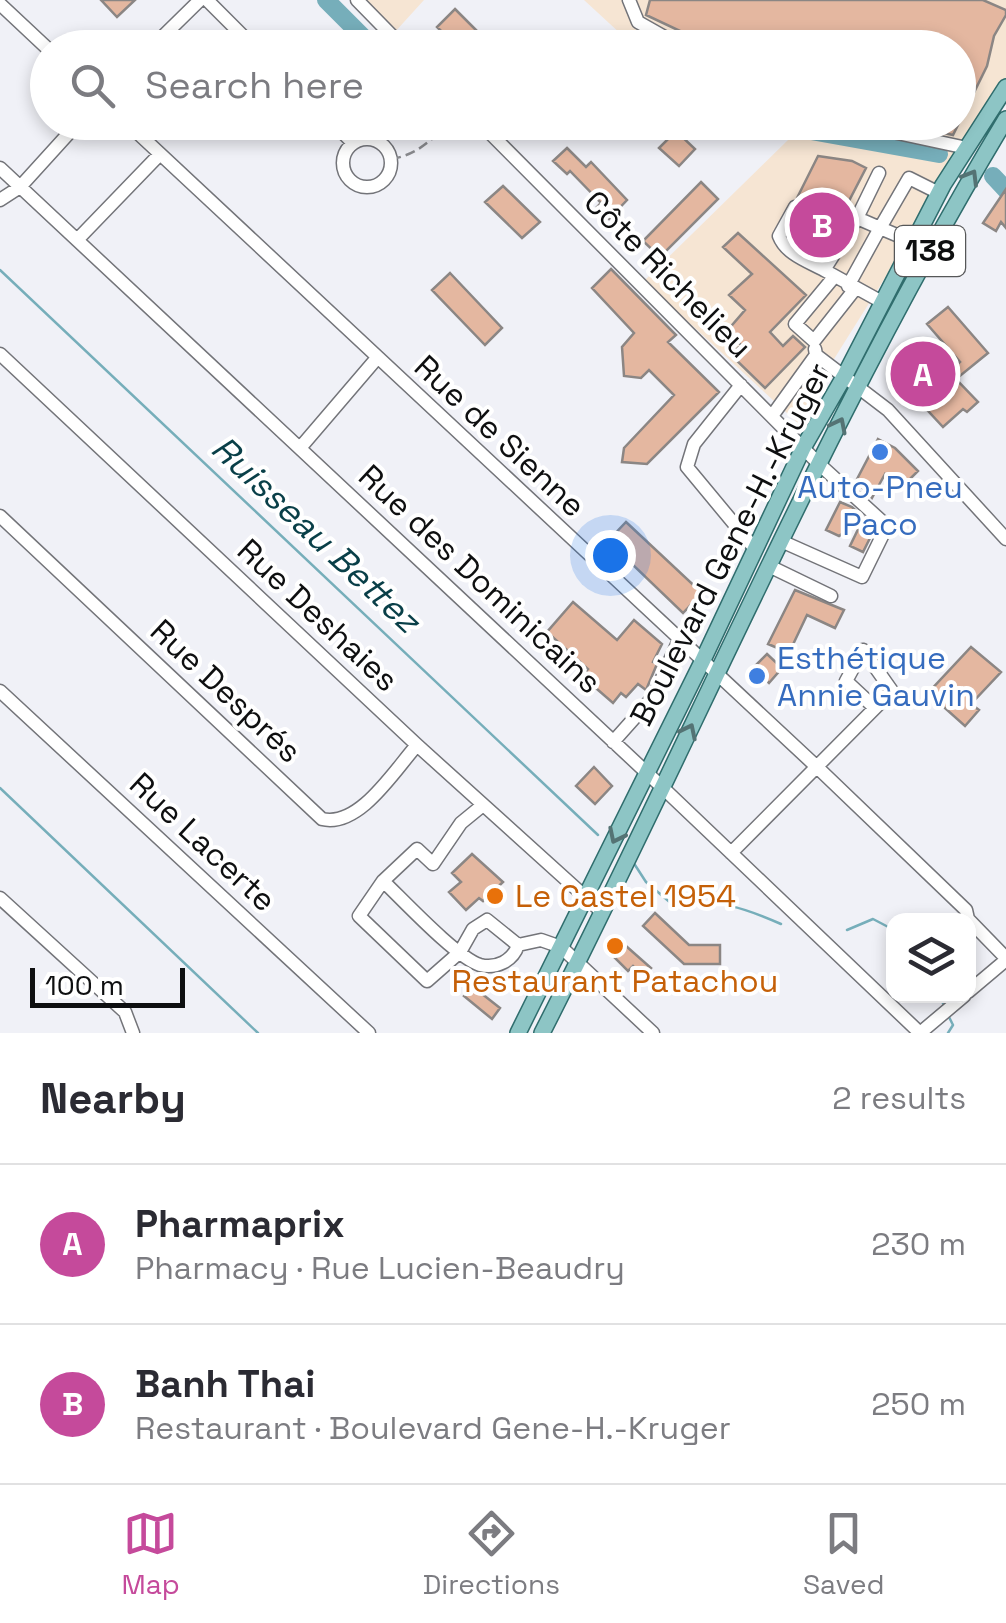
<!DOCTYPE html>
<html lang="en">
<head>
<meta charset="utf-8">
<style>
  body { margin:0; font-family:"Space Grotesk",sans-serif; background:#f2f2f3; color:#2b2b33 }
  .controls { position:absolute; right:30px; bottom:30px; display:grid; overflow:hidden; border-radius:20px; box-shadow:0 5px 15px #0003 }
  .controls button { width:90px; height:90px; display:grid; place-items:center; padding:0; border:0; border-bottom:2px solid #e1e1e2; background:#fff; color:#2b2b33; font:50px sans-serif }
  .scale { position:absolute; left:30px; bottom:25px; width:155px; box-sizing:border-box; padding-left:10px; border:5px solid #0e0f10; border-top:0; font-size:28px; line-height:35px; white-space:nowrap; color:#0e0f10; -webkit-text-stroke:8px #fff; paint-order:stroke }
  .you { position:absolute; left:610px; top:555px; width:35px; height:35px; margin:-25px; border:8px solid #fff; border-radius:50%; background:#1a73e8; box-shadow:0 0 0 15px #1a73e833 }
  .badge { display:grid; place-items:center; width:65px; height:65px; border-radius:50%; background:#c54a9b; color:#fff; font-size:32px; font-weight:700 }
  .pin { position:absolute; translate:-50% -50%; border:5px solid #fff; box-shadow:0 2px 10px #0006 }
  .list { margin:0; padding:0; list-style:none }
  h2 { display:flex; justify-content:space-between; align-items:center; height:130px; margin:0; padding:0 40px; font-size:42px }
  h2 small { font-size:32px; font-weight:400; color:#7c7c81 }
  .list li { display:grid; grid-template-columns:65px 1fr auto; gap:30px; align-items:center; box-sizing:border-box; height:160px; padding:0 40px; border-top:2px solid #e1e1e2 }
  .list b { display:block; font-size:38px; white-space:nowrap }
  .list p { margin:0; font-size:32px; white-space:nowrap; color:#7c7c81 }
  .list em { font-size:32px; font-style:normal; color:#7c7c81 }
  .icon { flex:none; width:55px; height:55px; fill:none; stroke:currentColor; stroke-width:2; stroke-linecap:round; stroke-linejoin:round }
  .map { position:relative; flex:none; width:1006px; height:1033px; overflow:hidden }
  .search { position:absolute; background:#fff; box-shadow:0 5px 15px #0003; left:30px; right:30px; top:30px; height:110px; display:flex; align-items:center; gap:25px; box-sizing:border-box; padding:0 35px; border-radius:55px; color:#7c7c81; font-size:38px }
  .sheet { height:450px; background:#fff }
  nav { display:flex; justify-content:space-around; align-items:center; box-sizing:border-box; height:140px; border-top:2px solid #e1e1e2; background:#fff; font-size:28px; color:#7c7c81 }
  nav a { display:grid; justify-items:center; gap:5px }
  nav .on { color:#c54a9b }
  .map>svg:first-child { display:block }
</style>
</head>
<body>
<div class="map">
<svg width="1006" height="1033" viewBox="0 0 1006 1033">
  <rect width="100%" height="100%" fill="#f0f1f7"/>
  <path fill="#f6e5d3" d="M362 0H424L394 33Z
    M584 0H1006V85L834 359 801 426 644 281 788 140 740 123 958 122V48L635 47Z"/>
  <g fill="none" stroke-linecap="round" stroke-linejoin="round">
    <path stroke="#76aeba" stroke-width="2.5" d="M0 270 598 835
      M0 788 258 1033
      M635 865 646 882 672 904C712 897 745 908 781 924
      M847 930 873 919 894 930
      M939 996 945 1007
      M948 1033 953 1025 948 1015"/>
    <path stroke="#76aeba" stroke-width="18" d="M326 0 374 48
      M762 122 939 154
      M993 176 1006 190"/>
  </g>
  <path fill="#e4b7a0" stroke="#8b8684" stroke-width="2.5" d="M101 0H135L117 17Z
    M650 0H983L1006 10V15L994 36 987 66 953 135 899 123 958 122V48H716L646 15Z
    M455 9 494 48H458L437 27Z
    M676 131 695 149 679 166 659 148Z
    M567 148 586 167 591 162 627 200 609 219 597 207 601 203 570 171 567 174 553 161Z
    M818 156 852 161 866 168 820 257 792 238 808 206 797 198Z
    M701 182 718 199 660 257 643 241Z
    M503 186 540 222 522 238 485 202Z
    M1006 189V228L1001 222 996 231 983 223Z
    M738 233 806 295 770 332 783 346 793 336 805 347 765 388 731 355 741 345 727 331 745 310 729 295 752 274 723 247Z
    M611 269 676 335 668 342 719 392 647 464 622 462 624 448 674 395 649 370 641 378 624 376 622 347 634 333 592 288Z
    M450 273 502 328 485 345 432 290Z
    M948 307 988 353 956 379 978 402 967 412 963 409 943 427 918 400 960 362 927 324Z
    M878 439 895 448 918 471 900 489 885 474 872 498 856 481Z
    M840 502 852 507 875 528 863 552 850 546 863 519 839 536 826 530Z
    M626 522 702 593 683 613 608 541Z
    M795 590 844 610 835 628 807 615 789 653 768 644Z
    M573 602 617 640 634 620 662 644 653 662 657 664 646 690 638 684 626 697 621 693 613 703 582 676 588 669 547 632Z
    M971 647 1001 672 971 704 979 710 965 726 928 693Z
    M767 654 782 668 769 683 753 668Z
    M594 767 612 786 595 804 576 786Z
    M472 854 503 882 483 901 479 898 466 910 449 892 461 882 452 873Z
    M655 913 689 945H720V964H684L643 926Z
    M626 946 651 968 643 976 633 966 628 971 615 958Z
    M472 986 500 1008 492 1019 464 996Z"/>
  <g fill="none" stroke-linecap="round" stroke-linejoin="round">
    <g stroke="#737479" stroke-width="15">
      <path id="minor" d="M207 0 255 48
        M357 0 404 48
        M629 0 638 22 684 48
        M0 4 48 49
        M151 48 200 0
        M126 122 818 768 966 910 968 919 1006 958
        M332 122 353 143
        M479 122 819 464 887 526 862 577 781 541
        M846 122 967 148
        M343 163a24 24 0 1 1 48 0a24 24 0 1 1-48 0Z
        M0 168 662 787 920 1033
        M0 200 20 187 79 122
        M795 207 779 236C786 254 807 261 824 270
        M857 218 824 270 882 302
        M77 240 160 154
        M913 242 880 228 909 178 939 193
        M834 277 795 324 814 341 855 289
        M848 286 880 228 857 218 879 173
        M0 354 417 745 602 912
        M816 355 888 410 1006 539
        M741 385 694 444 687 467 755 549
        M772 416 816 355 815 349
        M300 448 377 358
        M0 516 322 819C359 828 394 771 417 745
        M769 566 831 596
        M0 691 369 1033
        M613 742 654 696 679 640
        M483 805 461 823 433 864 417 849 383 881 359 916 427 981 460 952 473 929 487 920 518 945
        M731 853 892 691 863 650 846 681 875 708
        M383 881C403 900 457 958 480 965 496 969 513 961 518 945L541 940 561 947 653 1033
        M0 898 125 1012 133 1033
        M968 992 1006 960
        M920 1033 964 996"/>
    </g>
    <g stroke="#2f6d6d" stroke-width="18">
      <path id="major" d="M518 1033 702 662 803 448 845 375 943 185 1006 87
        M542 1033C697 729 829 412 1006 119"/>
    </g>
    <path stroke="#898a8e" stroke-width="2.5" stroke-dasharray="10 5" stroke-linecap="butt" d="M391 159C428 153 430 131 464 122"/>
    <use href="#minor" stroke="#fff" stroke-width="12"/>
    <use href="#major" stroke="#8dc5c5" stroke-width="15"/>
  </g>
  <defs><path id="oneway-chevron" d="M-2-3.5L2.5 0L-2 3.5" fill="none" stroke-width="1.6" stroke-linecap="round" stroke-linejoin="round" transform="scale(2.5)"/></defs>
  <g stroke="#547374">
    <use href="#oneway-chevron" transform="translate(971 177) rotate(-59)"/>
    <use href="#oneway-chevron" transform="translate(839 425) rotate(-63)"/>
    <use href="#oneway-chevron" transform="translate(689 731) rotate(-64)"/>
    <use href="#oneway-chevron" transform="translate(616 836) rotate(116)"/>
  </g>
  <g fill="#3f7fe0" stroke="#fff" stroke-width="4">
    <circle cx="880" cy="452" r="10"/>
    <circle cx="757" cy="676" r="10"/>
  </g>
  <g fill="#e8710a" stroke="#fff" stroke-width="4">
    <circle cx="495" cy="896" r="10"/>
    <circle cx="615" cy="946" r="10"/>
  </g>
  <g text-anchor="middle" stroke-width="8" stroke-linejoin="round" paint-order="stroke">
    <rect fill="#fff" stroke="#565758" stroke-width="2.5" x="895" y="226" width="70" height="50" rx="8"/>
    <g font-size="30" font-weight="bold" fill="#0e0f10">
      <text x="930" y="261">138</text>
    </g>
    <g font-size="32" fill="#0e0f10" stroke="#fff">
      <text transform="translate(668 274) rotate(45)" y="11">Côte Richelieu</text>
      <text transform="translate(500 436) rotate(43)" y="11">Rue de Sienne</text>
      <text transform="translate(730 544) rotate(-63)" y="11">Boulevard Gene-H.-Kruger</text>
      <text transform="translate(480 579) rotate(43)" y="11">Rue des Dominicains</text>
      <text transform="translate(318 615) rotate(43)" y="11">Rue Deshaies</text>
      <text transform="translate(226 691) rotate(43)" y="11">Rue Després</text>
      <text transform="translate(203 842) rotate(43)" y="11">Rue Lacerte</text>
    </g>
    <g font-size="32" fill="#366cbe" stroke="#fff">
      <text x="880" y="498">Auto-Pneu<tspan x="880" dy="37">Paco</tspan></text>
      <text x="777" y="669" text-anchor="start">Esthétique<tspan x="777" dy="37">Annie Gauvin</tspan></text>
    </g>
    <g font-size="32" fill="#c56008" stroke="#fff" text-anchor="start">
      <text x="515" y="907">Le Castel 1954</text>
      <text x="615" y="992" text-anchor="middle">Restaurant Patachou</text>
    </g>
    <g font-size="35" font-style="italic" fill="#093f48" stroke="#fff">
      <text transform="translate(316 534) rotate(43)" y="12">Ruisseau Bettez</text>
    </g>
  </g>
</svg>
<div class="controls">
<button><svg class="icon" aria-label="layers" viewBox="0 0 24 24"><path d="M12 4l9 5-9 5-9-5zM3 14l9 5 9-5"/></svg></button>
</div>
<div class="scale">100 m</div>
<div class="you"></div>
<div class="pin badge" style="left:923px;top:374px">A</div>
<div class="pin badge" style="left:822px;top:225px">B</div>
<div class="search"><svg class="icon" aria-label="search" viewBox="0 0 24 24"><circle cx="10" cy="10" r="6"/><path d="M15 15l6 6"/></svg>Search here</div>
</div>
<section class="sheet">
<h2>Nearby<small>2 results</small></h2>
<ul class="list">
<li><span class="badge">A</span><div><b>Pharmaprix</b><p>Pharmacy · Rue Lucien-Beaudry</p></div><em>230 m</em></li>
<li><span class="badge">B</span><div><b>Banh Thai</b><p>Restaurant · Boulevard Gene-H.-Kruger</p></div><em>250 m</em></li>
</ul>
</section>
<nav>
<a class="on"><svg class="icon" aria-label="map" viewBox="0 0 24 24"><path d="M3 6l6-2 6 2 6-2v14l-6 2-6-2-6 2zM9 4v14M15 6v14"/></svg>Map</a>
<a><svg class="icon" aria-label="directions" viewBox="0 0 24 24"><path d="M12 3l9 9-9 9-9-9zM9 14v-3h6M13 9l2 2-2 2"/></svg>Directions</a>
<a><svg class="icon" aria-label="saved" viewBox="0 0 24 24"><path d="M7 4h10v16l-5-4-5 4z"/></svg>Saved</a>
</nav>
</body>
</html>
